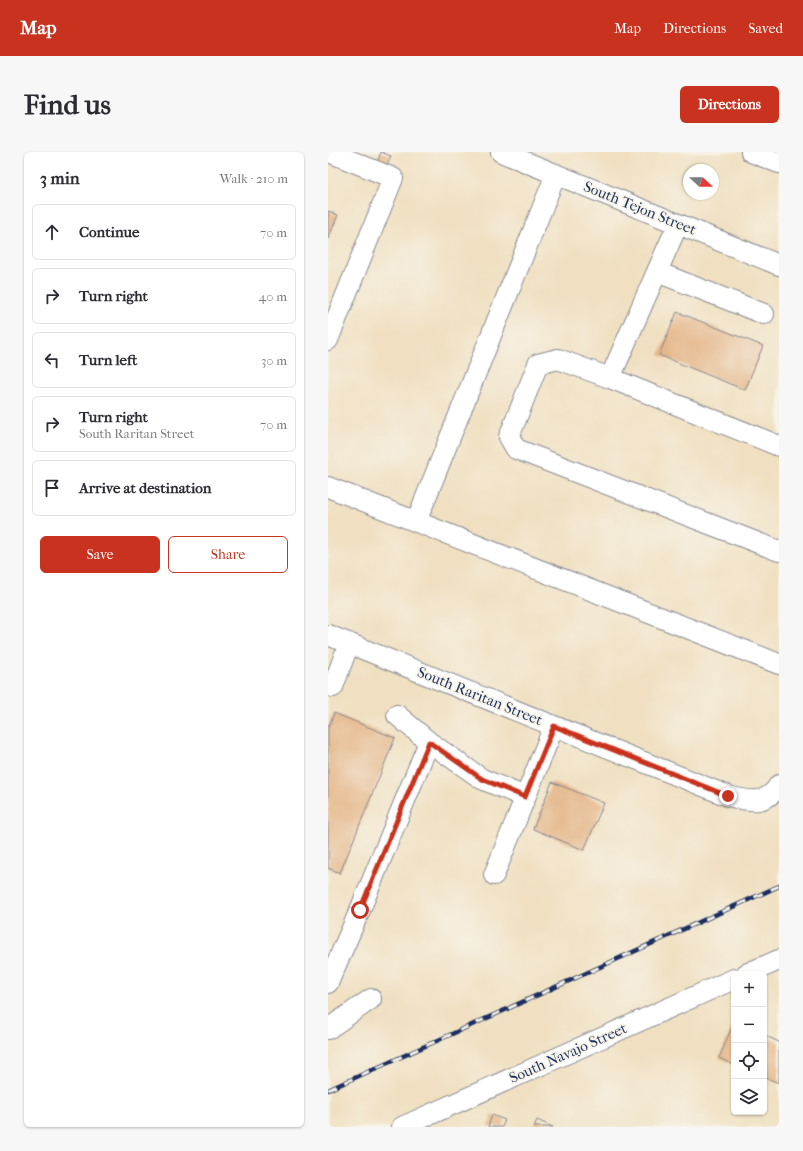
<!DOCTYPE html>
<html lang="en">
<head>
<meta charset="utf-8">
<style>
  body { margin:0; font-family:"IM FELL French Canon",serif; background:#f7f7f7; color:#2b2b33 }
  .controls { position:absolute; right:12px; bottom:12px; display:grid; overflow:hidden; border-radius:6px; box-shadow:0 1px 3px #0004 }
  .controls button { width:36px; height:36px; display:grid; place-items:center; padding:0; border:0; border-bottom:1px solid #e1e1e2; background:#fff; color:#2b2b33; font:20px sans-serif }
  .compass { position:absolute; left:355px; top:12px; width:36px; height:36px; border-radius:50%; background:#fff; box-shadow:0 1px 3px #0004; rotate:112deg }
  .stop { position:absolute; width:12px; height:12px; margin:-9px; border:3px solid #c8321e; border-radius:50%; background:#fff }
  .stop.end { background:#c8321e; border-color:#fff; box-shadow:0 1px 4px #0008 }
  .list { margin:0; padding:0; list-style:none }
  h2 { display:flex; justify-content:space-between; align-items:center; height:52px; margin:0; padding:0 16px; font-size:17px }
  h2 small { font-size:13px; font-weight:400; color:#7c7c81 }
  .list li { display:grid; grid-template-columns:26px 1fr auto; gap:12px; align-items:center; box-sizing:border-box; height:56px; margin:0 8px 8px; padding:0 8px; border:1px solid #e1e1e2; border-radius:6px }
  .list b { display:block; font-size:15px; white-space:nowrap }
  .list p { margin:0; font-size:13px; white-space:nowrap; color:#7c7c81 }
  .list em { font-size:13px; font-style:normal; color:#7c7c81 }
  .actions { display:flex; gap:8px; padding:12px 16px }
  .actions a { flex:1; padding:9px 0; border:1px solid #c8321e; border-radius:6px; text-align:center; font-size:14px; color:#c8321e }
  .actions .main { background:#c8321e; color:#fff }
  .icon { flex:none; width:22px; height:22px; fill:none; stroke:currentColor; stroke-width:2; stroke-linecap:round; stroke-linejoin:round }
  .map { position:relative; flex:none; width:451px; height:975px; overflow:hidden; border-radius:6px }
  header { display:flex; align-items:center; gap:24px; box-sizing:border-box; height:56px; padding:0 20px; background:#c8321e; color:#fff }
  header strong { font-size:19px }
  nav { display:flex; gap:22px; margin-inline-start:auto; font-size:14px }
  .intro { display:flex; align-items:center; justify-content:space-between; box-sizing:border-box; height:96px; padding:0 24px }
  h1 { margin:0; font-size:28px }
  .button { padding:10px 18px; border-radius:6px; background:#c8321e; color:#fff; font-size:14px; font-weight:700 }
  main { display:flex; gap:24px; padding:0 24px }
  aside { flex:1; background:#fff; border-radius:6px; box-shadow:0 1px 3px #0004 }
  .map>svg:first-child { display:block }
</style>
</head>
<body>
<header>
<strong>Map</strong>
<nav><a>Map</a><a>Directions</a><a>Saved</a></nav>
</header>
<div class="intro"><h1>Find us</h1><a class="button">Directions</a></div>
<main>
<aside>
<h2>3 min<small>Walk · 210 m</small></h2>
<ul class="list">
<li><svg class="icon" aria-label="ahead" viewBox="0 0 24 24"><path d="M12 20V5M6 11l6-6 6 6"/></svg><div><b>Continue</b></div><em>70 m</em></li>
<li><svg class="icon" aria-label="right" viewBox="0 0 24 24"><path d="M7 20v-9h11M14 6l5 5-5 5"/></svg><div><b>Turn right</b></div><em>40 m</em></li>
<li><svg class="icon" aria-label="left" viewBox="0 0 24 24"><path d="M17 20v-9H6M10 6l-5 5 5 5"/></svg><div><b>Turn left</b></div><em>30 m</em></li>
<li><svg class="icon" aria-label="right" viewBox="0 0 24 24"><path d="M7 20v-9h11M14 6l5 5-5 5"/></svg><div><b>Turn right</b><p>South Raritan Street</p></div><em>70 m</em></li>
<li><svg class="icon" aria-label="arrive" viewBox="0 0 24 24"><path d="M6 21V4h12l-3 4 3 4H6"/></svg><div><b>Arrive at destination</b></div></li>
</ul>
<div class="actions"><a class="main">Save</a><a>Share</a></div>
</aside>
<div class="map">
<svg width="451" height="975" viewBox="0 0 451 975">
  <rect width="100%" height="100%" fill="#f7f3e8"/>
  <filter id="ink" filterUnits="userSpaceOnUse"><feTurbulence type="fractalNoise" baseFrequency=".025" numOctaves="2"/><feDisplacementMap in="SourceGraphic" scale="8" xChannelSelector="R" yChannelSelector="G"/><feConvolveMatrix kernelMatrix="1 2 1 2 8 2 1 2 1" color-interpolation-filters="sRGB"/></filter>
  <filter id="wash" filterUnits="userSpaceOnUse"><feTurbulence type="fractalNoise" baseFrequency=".012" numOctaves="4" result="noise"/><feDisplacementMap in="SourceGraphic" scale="16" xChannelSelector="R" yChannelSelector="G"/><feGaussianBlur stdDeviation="0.9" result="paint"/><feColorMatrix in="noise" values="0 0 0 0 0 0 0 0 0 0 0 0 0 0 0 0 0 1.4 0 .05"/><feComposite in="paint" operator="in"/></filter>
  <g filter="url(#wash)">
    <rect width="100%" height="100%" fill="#f0e0c1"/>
    <g id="blocks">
      <path fill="#e4b688" d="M53 0 63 4 58 15 49 11Z
        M0 59 10 63 0 87Z
        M349 160 435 194 417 238 331 203Z
        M6 561 67 586 12 721 0 716V576Z
        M224 630 276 651 256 698 205 677Z
        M406 870V913L391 906Z
        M436 883 451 890V931L436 925Z
        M164 963 177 968 174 975H160Z
        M209 968 225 975H206Z"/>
    </g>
  </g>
  <g filter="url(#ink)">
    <use href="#blocks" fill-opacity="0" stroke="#868890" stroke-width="1"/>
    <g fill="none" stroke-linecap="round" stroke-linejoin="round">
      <g stroke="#868890" stroke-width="22">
        <path id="minor" d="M173 0 451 113
          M423 0 451 11
          M329 120 436 162
          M0 188 65 26 1 0
          M282 226 350 72
          M451 294 282 226 230 207 210 212 181 285 188 297 451 399
          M0 335 451 512
          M88 370 228 22
          M0 483 400 644C420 649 438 654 451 633
          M5 535 21 491
          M69 563 101 590 154 627 197 645
          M166 723 226 574
          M418 822 451 808
          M0 831 32 758 101 590
          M0 877 43 847
          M74 975 406 827"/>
      </g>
      <use href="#minor" stroke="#fff" stroke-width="20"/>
      <g stroke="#1b2f5e" stroke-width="4.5">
        <path id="rail" d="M0 938 451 734"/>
      </g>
      <use href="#rail" stroke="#f7f3e8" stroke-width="3" stroke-dasharray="9" stroke-linecap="butt"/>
    </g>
  </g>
  <g fill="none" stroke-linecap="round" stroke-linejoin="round" filter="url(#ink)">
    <path stroke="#c8321e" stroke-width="5" d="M32 758 101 590 154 627 197 645 226 574 400 644"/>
  </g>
  <g text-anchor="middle" stroke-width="3.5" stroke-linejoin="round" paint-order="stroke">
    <g font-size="15" fill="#1b2f5e" stroke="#f7f3e8">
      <text transform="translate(312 56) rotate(22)" y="5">South Tejon Street</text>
      <text transform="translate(152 544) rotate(22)" y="5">South Raritan Street</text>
      <text transform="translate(240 901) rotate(-24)" y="5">South Navajo Street</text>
    </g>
  </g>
</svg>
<div class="controls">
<button>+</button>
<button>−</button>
<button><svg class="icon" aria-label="locate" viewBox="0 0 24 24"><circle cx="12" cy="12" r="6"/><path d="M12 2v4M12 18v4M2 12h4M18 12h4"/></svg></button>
<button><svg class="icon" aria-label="layers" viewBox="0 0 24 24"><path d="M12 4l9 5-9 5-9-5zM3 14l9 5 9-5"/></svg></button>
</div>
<svg class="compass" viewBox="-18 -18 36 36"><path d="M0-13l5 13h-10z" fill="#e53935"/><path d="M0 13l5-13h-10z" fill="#7c7c81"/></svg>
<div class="stop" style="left:32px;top:758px"></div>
<div class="stop end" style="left:400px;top:644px"></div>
</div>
</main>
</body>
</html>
